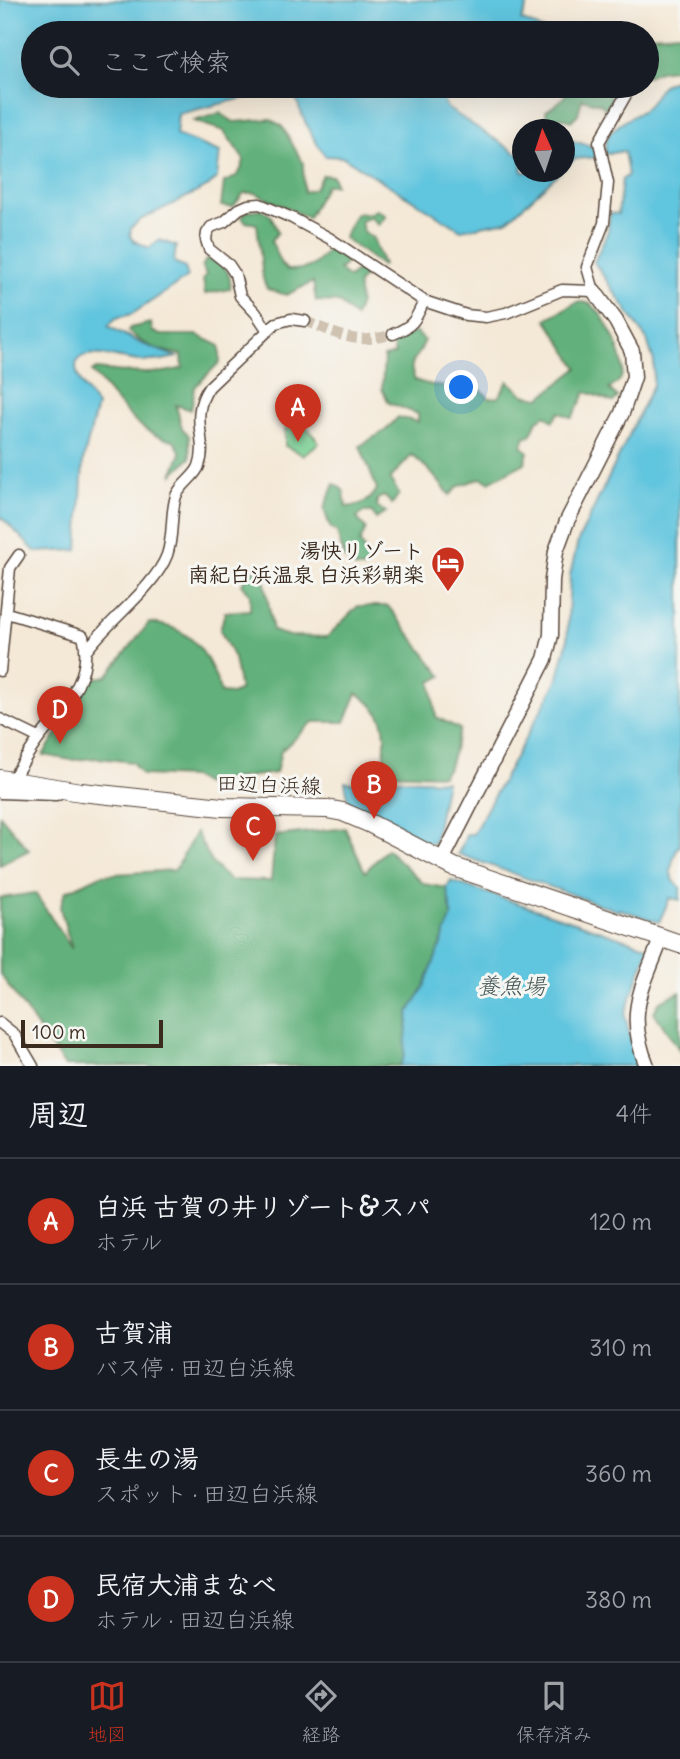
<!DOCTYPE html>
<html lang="ja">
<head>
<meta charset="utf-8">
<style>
  body { margin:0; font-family:Delius,"Klee One",sans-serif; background:#20242c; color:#f1f3f6 }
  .compass { position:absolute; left:512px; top:119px; width:63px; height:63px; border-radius:50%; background:#171b24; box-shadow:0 7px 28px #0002; rotate:357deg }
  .scale { position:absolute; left:21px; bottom:18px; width:142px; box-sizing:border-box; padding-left:7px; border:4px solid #3b2a1e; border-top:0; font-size:19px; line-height:24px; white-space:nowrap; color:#3b2a1e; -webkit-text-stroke:5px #f6f6f2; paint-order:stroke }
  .you { position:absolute; left:462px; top:388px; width:24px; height:24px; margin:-18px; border:5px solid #fff; border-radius:50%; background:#1a73e8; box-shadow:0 0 0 10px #1a73e833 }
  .badge { display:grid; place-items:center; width:46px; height:46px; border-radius:50%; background:#c8321e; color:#fff; font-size:23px; font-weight:700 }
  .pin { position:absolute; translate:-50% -58px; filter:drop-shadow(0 2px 4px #0008) }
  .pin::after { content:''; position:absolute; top:37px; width:24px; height:21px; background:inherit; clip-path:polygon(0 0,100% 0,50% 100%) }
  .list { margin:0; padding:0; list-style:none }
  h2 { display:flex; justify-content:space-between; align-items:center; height:91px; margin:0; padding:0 28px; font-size:30px }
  h2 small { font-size:23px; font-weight:400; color:#9ea1a6 }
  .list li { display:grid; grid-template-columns:46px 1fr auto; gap:21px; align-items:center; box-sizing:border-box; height:126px; padding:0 28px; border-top:2px solid #363941 }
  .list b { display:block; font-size:26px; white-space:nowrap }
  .list p { margin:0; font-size:23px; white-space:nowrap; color:#9ea1a6 }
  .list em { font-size:23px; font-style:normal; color:#9ea1a6 }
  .icon { flex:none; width:38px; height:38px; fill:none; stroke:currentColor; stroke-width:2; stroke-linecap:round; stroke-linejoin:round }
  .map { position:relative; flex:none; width:680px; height:1066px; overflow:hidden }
  .search { position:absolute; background:#171b24; box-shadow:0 7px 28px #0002; left:21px; right:21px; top:21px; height:77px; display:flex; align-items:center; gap:18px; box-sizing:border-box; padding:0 24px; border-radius:38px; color:#9ea1a6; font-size:26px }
  .sheet { height:595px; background:#171b24 }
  nav { display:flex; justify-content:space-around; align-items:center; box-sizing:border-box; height:98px; border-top:2px solid #363941; background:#171b24; font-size:19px; color:#9ea1a6 }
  nav a { display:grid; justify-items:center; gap:4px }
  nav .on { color:#c8321e }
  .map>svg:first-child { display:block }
</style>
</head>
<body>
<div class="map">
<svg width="680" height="1066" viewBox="0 0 680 1066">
  <rect width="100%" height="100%" fill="#f6f6f2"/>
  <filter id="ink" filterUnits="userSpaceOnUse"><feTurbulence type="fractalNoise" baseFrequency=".0143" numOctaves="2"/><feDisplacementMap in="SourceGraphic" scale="14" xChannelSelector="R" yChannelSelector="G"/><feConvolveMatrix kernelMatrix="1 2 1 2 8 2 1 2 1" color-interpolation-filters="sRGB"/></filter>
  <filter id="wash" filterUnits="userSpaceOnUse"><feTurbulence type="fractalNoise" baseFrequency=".00686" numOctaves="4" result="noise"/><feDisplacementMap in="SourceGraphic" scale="28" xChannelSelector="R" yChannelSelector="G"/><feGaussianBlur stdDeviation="1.57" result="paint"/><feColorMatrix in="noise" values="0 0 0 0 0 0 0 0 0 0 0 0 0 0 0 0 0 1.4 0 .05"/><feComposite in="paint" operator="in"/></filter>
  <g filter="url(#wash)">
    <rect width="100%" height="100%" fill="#f4e8d6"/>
    <path fill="#78ce92" stroke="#5a7c58" stroke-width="2" d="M307 427 319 443 303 455 285 446V429Z"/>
    <path fill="#62b17c" stroke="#4e6e4d" stroke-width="2" d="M680 33V68L659 71 647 76V35Z
      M569 86H608L612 103 605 109 601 104 582 99 578 114 571 121 560 117 553 126 546 120V111L559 102 571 89Z
      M220 113 234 122 270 119 282 126 303 163 304 192 314 189 323 175 333 176 335 185H326L308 218 255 193H244L233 207 221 206 224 182C237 178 241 173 244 160L224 131 194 121Z
      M261 209 271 216 278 232 271 241C278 252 276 261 287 270 310 270 317 266 329 247L349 260 339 270 349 278 360 267 367 273 358 284 360 303 355 317 338 302 316 301 313 282 286 295 267 289 263 279 257 224 246 222 241 217 248 211Z
      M377 210 386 216 378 225 371 217 361 221 363 231 373 238 383 265 382 266 344 238 354 216 357 213 368 214Z
      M207 258C223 264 232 271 230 289L205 294 203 279 206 274 202 267Z
      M577 302C584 302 588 302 593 306 606 317 629 362 621 378 619 383 613 386 609 389L618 397 613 402 586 392 572 418 559 412 553 421 545 415 537 421 530 436H525L522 446 528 452 525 463 489 482 481 478 459 486 450 495 429 470 412 455 390 479 399 494 392 504 384 496 377 499V507L386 512 376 519 372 512H363L357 518 366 529 360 542 370 559 366 568H356L344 558 337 532 330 527 324 509 334 484 339 486 344 492 346 507C360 506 371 501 377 489L360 446 386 430 398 417 418 422V414L389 403 382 389 384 357 395 354 392 342 416 332 424 340C421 359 405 358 415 380 430 387 444 384 455 391L480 389 489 398 499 397 508 381 524 395 540 398 578 368 546 319Z
      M151 323 152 331 160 335H197L220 346V362L195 387 191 410 176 405 182 428 189 436 190 458 172 475 181 453 174 440C139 438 114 396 92 372L96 369C126 372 153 377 183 368L182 355C160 351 144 346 128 331L130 328Z
      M251 568 264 577 273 631 289 636 327 637 358 606H388L442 676 431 682 436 717 460 729 449 767 442 775 384 773C384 734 393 717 357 693L345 722H313L281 751 276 773 230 779 208 785 191 777 142 775 132 762 99 758 71 760 43 755 92 679 107 676 149 623C193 626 209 655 221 693L232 694 240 690 234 658 220 630 225 612 250 610V594L242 584Z
      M0 815 29 850 0 865Z
      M345 828 365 872 387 849 424 884 447 888 452 916 424 987 409 1012 404 1056 400 1066H65L0 974V898L35 893 72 949 60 908 65 892 101 875 175 870 196 832 212 863 229 880 271 881 275 836Z
      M680 992V1051L654 1012 660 1001Z"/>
    <path fill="#60c5de" stroke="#4e787e" stroke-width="2" d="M0 0H530L521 20 550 33H33V86H436L447 108 518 154 522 152V172H560L507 221 461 230 343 157 325 156C311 136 301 116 294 92L273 91 178 114 176 135 220 152 217 177 209 186 140 220 131 228 130 236 134 241 149 248 159 240 176 246 174 262 185 268 188 277 132 314 116 318 108 326 140 343 177 357C165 360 152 362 139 361 125 361 68 340 77 373 79 384 91 396 97 406L83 461 78 550 36 552 0 516Z
      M680 79V846L678 847C672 862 665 876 680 887V900L670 898 659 922 619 909 618 911 458 854 467 834H473L557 681 567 643 570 575 578 541 653 385 654 362 647 340 594 262 608 231 610 213 618 214 622 180 628 175 624 151 606 154C600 130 628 120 643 110 660 97 653 83 680 79Z
      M565 139 588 145 597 151 598 157 574 159 565 168Z
      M393 779 446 781 434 843 421 844 390 820 349 803 345 782 384 787Z
      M451 881 649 947 625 1014 629 1033 642 1066H400L404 1056 409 1012 424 987 452 916 447 888Z"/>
  </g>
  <g filter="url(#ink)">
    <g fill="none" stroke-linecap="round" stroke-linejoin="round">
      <path stroke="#cfc2b1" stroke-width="10" stroke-dasharray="10 5" stroke-linecap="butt" d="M305 321C341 335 355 346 393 334"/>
      <g stroke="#57463a" stroke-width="13">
        <path id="minor" d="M268 331 256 313 240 296 235 274 229 265 209 249 206 240 207 233 211 227 224 222 239 209 248 205 260 204 292 218 329 238 424 301 466 315 486 317 506 313 562 290 594 291 587 267 604 223 608 183 599 142 631 86
          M393 334C413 326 415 321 424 301
          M7 613 83 636C94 677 65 706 41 736 30 750 21 766 11 781
          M87 650C108 621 155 587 167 555 174 535 170 514 176 496 181 484 195 477 199 466 209 439 188 418 209 387L276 323 291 319 305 321
          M0 671 10 568 19 555
          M0 719 39 738
          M0 1023 14 1034 33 1066"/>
      </g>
      <g stroke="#57463a" stroke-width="17">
        <path id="tertiary" d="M0 791 56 793
          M441 862 545 659 551 635 552 580 556 551 567 521 622 413 634 377 632 351 616 321 594 291
          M647 1066C625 1012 642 990 661 939"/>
      </g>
      <g stroke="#57463a" stroke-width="20">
        <path id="primary" d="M0 779 81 792 222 807 327 809 343 812 371 824 454 867 680 944"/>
      </g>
      <use href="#minor" stroke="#fff" stroke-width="10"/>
      <use href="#tertiary" stroke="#fff" stroke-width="14"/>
      <use href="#primary" stroke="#fff" stroke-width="18"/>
    </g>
  </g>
  <defs>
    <g id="hotel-pin" transform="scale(1.75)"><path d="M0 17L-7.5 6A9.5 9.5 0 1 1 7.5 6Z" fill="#c8321e" stroke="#f6f6f2"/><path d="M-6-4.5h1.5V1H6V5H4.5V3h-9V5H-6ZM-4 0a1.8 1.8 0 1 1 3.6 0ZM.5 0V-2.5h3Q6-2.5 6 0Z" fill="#fff"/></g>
  </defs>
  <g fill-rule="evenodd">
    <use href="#hotel-pin" x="448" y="563"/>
  </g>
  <g text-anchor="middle" stroke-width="6" stroke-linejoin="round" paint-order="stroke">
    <g font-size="21" font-weight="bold" fill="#3b2a1e" stroke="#f6f6f2" text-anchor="end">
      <text x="424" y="558">湯快リゾート<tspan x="424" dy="24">南紀白浜温泉 白浜彩朝楽</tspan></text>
    </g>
    <g font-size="21" fill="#3b2a1e" stroke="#f6f6f2">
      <text transform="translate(269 785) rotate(2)" y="7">田辺白浜線</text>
    </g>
    <g font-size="23" font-style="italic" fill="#465858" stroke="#f6f6f2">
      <text x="511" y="994">養魚場</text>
    </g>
  </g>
</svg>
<svg class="compass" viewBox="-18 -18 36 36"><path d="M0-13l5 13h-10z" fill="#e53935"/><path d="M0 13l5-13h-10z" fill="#9ea1a6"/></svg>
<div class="scale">100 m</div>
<div class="you"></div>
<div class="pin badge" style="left:298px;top:442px">A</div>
<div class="pin badge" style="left:374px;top:819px">B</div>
<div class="pin badge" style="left:253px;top:861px">C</div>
<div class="pin badge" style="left:60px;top:744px">D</div>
<div class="search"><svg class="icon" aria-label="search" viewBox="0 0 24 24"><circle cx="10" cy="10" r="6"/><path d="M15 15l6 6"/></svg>ここで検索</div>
</div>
<section class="sheet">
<h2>周辺<small>4件</small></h2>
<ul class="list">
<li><span class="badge">A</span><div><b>白浜 古賀の井リゾート&amp;スパ</b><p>ホテル</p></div><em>120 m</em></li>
<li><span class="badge">B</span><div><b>古賀浦</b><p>バス停 · 田辺白浜線</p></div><em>310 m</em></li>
<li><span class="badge">C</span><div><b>長生の湯</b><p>スポット · 田辺白浜線</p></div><em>360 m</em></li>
<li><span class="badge">D</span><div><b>民宿大浦まなべ</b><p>ホテル · 田辺白浜線</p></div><em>380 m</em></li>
</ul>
</section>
<nav>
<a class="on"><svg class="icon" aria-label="map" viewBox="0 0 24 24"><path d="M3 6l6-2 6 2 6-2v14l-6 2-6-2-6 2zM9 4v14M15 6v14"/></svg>地図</a>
<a><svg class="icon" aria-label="directions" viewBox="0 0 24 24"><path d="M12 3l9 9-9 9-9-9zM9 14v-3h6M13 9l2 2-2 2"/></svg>経路</a>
<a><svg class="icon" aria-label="saved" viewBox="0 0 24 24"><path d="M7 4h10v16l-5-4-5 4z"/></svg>保存済み</a>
</nav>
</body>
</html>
